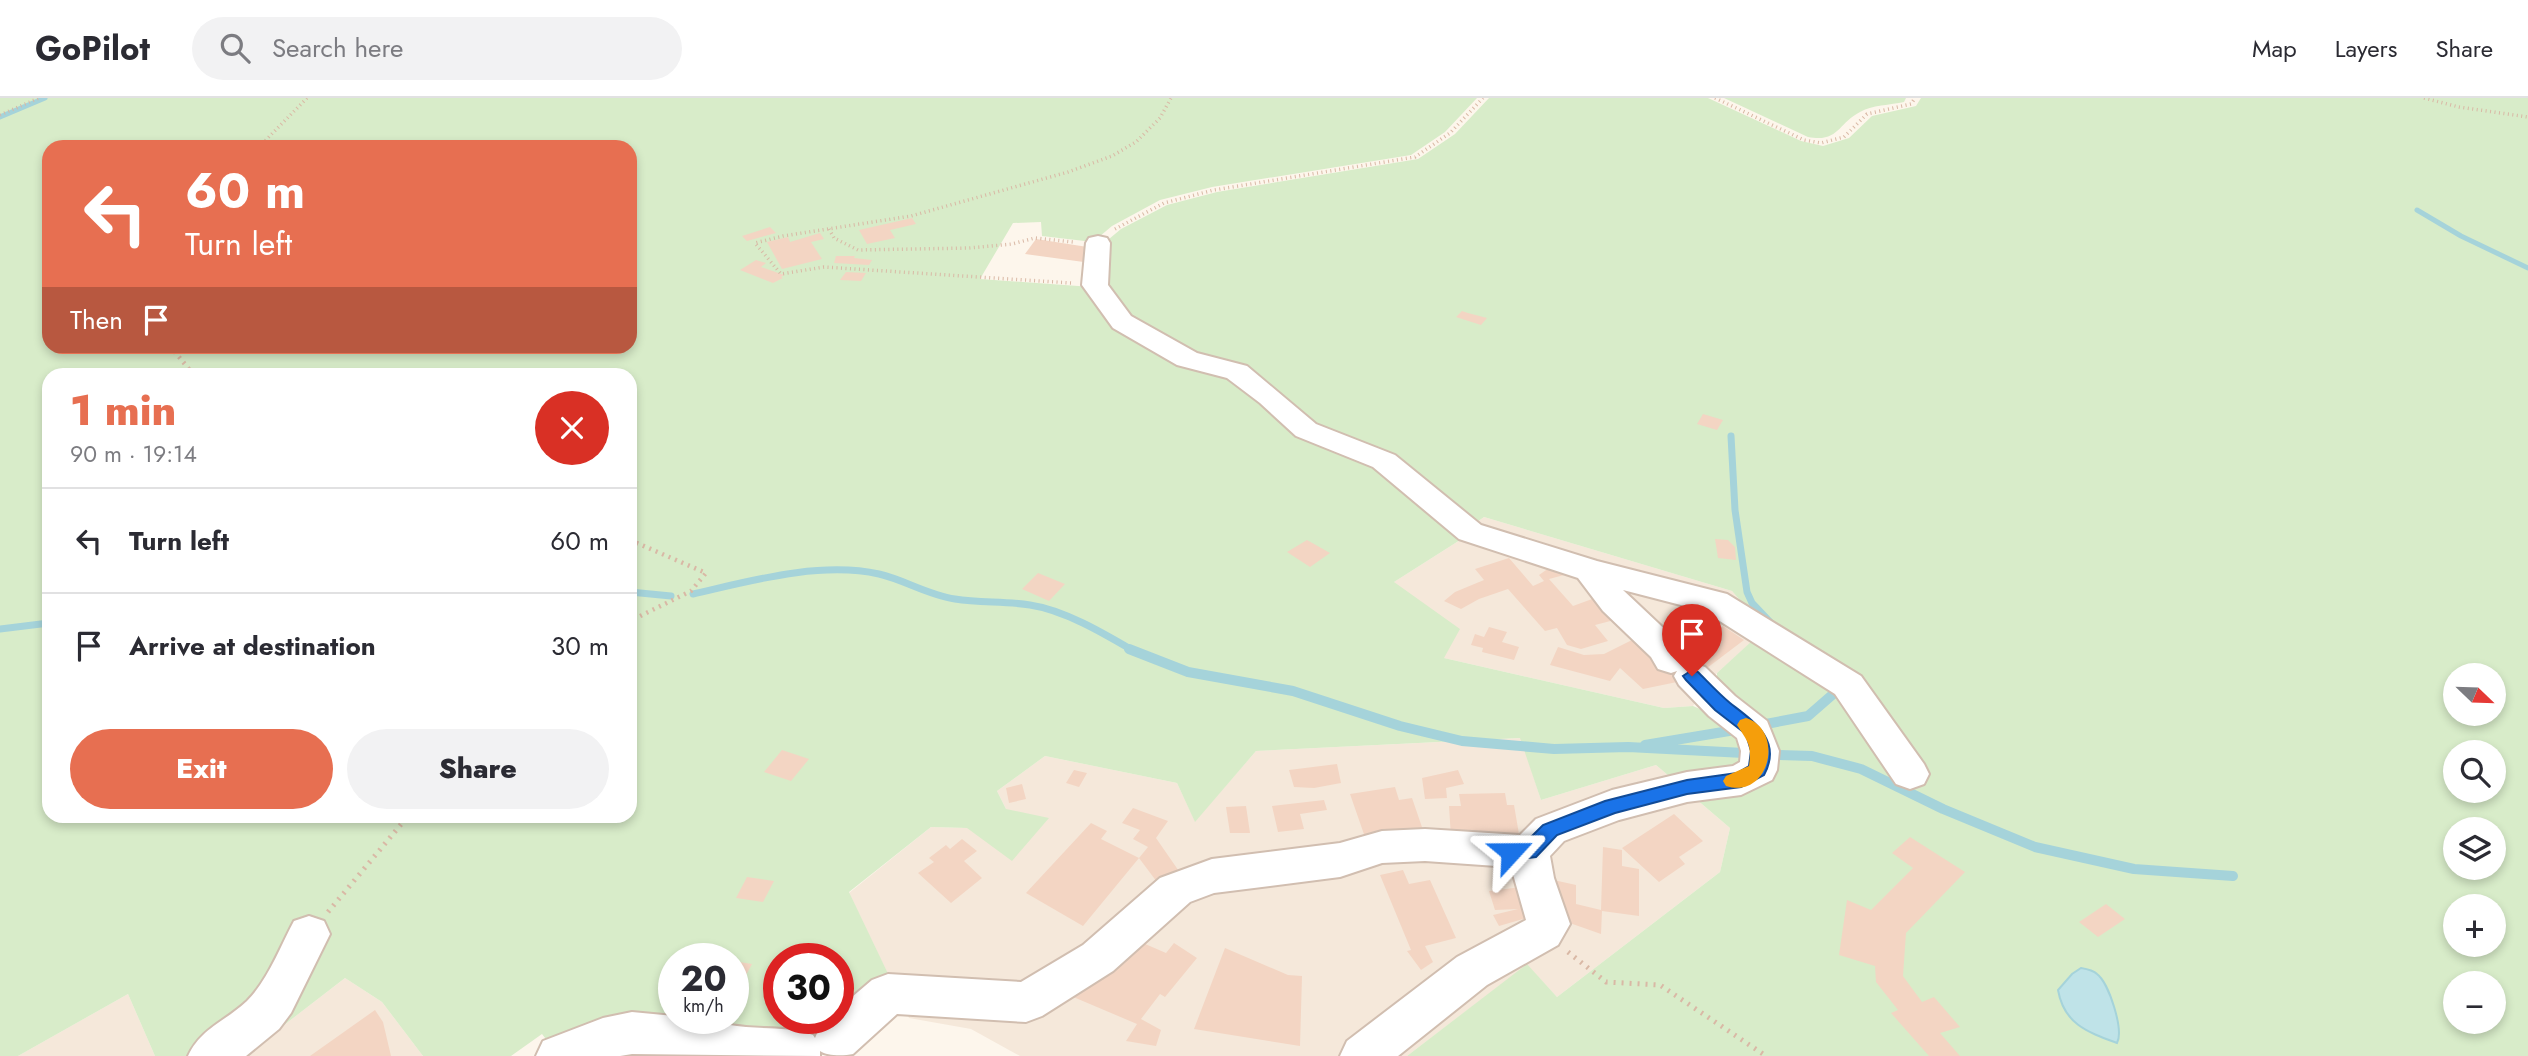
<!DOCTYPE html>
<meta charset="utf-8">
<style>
body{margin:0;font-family:Jost,sans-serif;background:#f2f2f3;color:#2b2b33;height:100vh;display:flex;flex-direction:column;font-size:26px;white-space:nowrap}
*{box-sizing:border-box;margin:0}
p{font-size:23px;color:#7c7c81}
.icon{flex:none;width:38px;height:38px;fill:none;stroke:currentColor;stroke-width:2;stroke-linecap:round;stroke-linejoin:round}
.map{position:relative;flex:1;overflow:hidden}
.details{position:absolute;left:42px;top:270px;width:595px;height:455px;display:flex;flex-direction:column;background:#fff;border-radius:21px;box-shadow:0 4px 10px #0003}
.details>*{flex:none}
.top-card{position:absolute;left:42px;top:42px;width:595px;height:214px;border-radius:21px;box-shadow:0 4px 10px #0003;background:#e76f51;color:#fff;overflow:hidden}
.needle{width:46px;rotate:113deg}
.buttons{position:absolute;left:2443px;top:565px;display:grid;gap:14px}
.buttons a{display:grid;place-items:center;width:63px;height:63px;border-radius:50%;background:#fff;box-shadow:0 4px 10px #0003;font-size:35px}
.speed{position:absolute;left:658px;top:845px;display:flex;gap:14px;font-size:35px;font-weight:700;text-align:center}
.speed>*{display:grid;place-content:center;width:91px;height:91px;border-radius:50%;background:#fff;box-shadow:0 4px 10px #0003;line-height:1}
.speed small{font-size:18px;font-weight:400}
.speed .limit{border:10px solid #d22;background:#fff;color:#111}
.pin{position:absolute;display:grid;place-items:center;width:60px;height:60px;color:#fff;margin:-72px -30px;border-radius:50% 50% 50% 0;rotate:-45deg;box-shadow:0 0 7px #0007}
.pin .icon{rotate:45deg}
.me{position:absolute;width:77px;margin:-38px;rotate:66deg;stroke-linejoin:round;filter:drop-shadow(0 0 5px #0008)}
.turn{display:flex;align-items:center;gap:24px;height:147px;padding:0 28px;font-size:32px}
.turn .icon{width:91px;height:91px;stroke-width:2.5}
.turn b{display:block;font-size:49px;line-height:60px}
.then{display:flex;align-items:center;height:66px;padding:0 28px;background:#0003;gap:14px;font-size:26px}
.round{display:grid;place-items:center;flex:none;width:74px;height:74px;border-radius:37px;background:#f2f2f3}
.overview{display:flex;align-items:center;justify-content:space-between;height:119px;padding:0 28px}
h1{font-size:42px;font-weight:800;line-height:52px;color:#e76f51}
.button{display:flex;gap:14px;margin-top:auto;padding:14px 28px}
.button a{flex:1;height:80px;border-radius:42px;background:#e76f51;color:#fff;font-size:28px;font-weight:800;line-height:80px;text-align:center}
.button a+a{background:#f2f2f3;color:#2b2b33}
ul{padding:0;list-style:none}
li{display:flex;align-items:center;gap:21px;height:105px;padding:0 28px;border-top:2px solid #e1e1e2}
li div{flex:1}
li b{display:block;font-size:26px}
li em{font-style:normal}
header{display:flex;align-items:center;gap:42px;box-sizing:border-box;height:98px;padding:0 35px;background:#fff;border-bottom:2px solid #e1e1e2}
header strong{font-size:33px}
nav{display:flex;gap:38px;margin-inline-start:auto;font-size:24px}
.search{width:490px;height:63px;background:#f2f2f3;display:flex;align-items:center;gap:18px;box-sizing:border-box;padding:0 24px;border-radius:38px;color:#7c7c81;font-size:26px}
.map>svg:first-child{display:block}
.residential{fill:#f5e8da}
.green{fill:#d8ecc9;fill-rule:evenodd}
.water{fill:#bfe3e8;stroke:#a5d3da;stroke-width:2}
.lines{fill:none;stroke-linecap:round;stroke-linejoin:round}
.stream-far2{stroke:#a5d3da;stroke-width:5}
.stream-far1{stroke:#a5d3da;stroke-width:7}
.stream{stroke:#a5d3da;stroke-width:10}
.building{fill:#f3d5c3}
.minor-casing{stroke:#d1beb0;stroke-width:4}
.path-far2{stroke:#d9b8a5;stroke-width:3.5;stroke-dasharray:1 3.5;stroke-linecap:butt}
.path-far1{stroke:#d9b8a5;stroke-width:4.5;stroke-dasharray:2 5;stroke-linecap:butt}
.path{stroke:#d9b8a5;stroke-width:5;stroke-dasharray:2 6;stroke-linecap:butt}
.minor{fill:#fff;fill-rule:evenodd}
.route{fill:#1a73e8;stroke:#114b97;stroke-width:2}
.slow{fill:#f59e0b}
</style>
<header>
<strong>GoPilot</strong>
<div class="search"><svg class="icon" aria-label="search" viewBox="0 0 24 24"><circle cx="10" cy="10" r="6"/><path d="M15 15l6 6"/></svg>Search here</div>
<nav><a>Map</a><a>Layers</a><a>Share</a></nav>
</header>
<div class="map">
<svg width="2528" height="958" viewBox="0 0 2528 958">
<rect width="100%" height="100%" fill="#fdf6ec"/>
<path class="residential" d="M 1484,419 L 1732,493 L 1766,531 L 1717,575 L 1693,608 L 1664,610 L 1444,560 L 1394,484 L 1468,437 L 1470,429 Z
M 1521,640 L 1541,702 L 1656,667 L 1730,730 L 1720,774 L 1557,899 L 1527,867 L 1407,958 L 1020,958 L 971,931 L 909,920 L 849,795 L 931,729 L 967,730 L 1006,711 L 997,693 L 1045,658 L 1177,685 L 1195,723 L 1256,653 Z
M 345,880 L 382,904 L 423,958 L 244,958 Z
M 128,896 L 155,958 L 18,958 Z"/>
<path class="green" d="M 0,0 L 1477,0 L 1445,34 L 1411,57 L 1212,89 L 1160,102 L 1112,128 L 1093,144 L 1042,138 L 1041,124 L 1013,125 L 980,181 L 1092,189 L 1118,226 L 1233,277 L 1380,365 L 1468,437 L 1394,484 L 1460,531 L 1444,560 L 1664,610 L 1693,608 L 1730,624 L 1739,634 L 1748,665 L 1676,684 L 1656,667 L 1541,702 L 1520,640 L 1256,653 L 1195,724 L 1177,685 L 1045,658 L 997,693 L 1006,711 L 1049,720 L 1012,763 L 967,730 L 931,729 L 849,794 L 893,886 L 830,932 L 801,938 L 555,953 L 542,936 L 511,958 L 423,958 L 382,904 L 345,880 L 244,958 L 268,900 L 199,958 L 155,958 L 128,896 L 18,958 L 0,958 ZM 49,49 L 630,49 L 630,248 L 49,248 ZM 49,276 L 630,276 L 630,718 L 49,718 ZM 674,861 L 733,861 L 733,920 L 674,920 ZM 779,861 L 838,861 L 838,920 L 779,920 Z
M 1489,0 L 1708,0 L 1801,43 L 1823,48 L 1849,40 L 1872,18 L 1916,8 L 1921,0 L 2528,0 L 2528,958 L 1407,958 L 1527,866 L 1557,899 L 1720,774 L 1730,730 L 1689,695 L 1733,692 L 1774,680 L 1775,651 L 1717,595 L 1717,575 L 1765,531 L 1732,493 L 1484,419 L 1470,429 L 1310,330 L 1281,304 L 1127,223 L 1106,194 L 1103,146 L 1121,131 L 1167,107 L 1217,94 L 1418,61 L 1455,36 ZM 2455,578 L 2494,578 L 2494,616 L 2455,616 ZM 2455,654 L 2494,654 L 2494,693 L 2455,693 ZM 2455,732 L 2494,732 L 2494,770 L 2455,770 ZM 2455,808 L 2494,808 L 2494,847 L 2455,847 ZM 2455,886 L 2494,886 L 2494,924 L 2455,924 Z
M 1724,0 L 1906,0 L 1904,4 C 1891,7 1871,7 1860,14 C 1838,25 1839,45 1808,39 Z"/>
<path class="water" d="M 2081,870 C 2087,871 2093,872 2097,876 C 2109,885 2124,932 2117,945 C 2087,934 2064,926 2058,892 L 2072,876 Z"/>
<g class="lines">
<path class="stream-far2" d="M 0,19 L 45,0
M 2417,112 L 2461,138 L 2528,170"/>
<path class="stream-far1" d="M 1731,338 L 1735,412 L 1747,494 L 1752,505 L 1771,525
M 630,494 L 671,498
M 693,496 C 750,483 820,463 879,476 C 905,482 928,497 955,501 C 980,505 1005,503 1030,507 C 1064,512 1103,535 1132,552
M 0,531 L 49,525"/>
<path class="stream" d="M 1129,551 L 1188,574 L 1293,593 L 1400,628 L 1462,643 L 1554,651 L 1628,649 L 1744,655
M 1766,626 L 1808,618 L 1839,591
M 1645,647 L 1735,632
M 1779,657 L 1812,658 L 1861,671 L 1943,711 L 2035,749 L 2134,771 L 2233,778"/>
</g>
<path class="building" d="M 912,120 L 916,126 L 890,132 L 895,140 L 867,146 L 859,132 Z
M 770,129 L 776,135 L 747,143 L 742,138 Z
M 820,135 L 824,141 L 811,144 L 822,161 L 782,171 L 767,144 L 788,139 L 790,144 Z
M 1036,141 L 1094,150 L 1091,165 L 1025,156 Z
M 836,158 L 855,158 L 854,160 L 872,162 L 869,167 L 834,165 Z
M 756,162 L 766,165 L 761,169 L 784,177 L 781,179 L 783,180 L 773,185 L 740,172 Z
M 846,174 L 866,175 L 861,183 L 840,182 Z
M 1462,213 L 1468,215 L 1487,220 L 1481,227 L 1456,219 Z
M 1703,316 L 1723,322 L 1717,332 L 1697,326 Z
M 1715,441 L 1728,442 L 1735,449 L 1736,462 L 1718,460 Z
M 1307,442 L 1330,455 L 1310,469 L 1287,454 Z
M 1509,460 L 1533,488 L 1544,483 L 1539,477 L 1549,470 L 1563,474 L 1564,477 L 1549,481 L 1573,508 L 1603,497 L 1622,520 L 1595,527 L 1608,543 L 1581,551 L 1567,547 L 1557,530 L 1545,533 L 1508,491 L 1479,501 L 1461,511 L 1444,503 L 1455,494 L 1484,482 L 1475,471 Z
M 1038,475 L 1065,486 L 1049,503 L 1022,491 Z
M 1678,515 L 1692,521 L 1699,516 L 1715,524 L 1699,535 L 1683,526 L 1674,531 L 1665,525 Z
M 1723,528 L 1744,542 L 1707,570 L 1704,567 L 1694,577 L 1677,584 L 1643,591 L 1620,570 L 1610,583 L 1550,567 L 1558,549 L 1584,557 L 1604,556 L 1638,539 L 1666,550 L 1691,538 L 1694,541 L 1689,544 L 1706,552 L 1716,544 L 1709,539 Z
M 1489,529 L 1507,534 L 1502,544 L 1519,549 L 1514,562 L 1482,554 L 1483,550 L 1471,547 L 1475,536 L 1484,539 Z
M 782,652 L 809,661 L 791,683 L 764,674 Z
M 1337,666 L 1341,685 L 1314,690 L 1294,689 L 1289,672 Z
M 1074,672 L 1087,675 L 1079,689 L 1066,685 Z
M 1458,672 L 1464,686 L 1446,690 L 1447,700 L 1425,701 L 1422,680 Z
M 1022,686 L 1026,701 L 1009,705 L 1006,690 Z
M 1395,689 L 1399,702 L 1412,700 L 1424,735 L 1366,742 L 1350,696 Z
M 1505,695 L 1507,707 L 1514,707 L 1520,742 L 1451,739 L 1449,708 L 1461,708 L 1459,696 Z
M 1324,702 L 1327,712 L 1300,716 L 1304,731 L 1278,734 L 1272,708 Z
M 1246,708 L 1250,735 L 1230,735 L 1226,709 Z
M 1133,710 L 1168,723 L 1156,740 L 1183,779 L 1163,792 L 1139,760 L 1148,749 L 1133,741 L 1140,732 L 1122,725 Z
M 1674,716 L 1703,743 L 1679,759 L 1685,766 L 1659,784 L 1622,750 Z
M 1091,725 L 1107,733 L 1101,741 L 1139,760 L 1083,828 L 1026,795 Z
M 1910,739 L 1965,774 L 1906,835 L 1903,878 L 1922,904 L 1934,899 L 1960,929 L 1940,935 L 1960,958 L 1929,958 L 1891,915 L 1898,912 L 1876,884 L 1875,868 L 1839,857 L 1847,802 L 1871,812 L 1913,770 L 1892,755 Z
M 962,741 L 977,753 L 964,763 L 982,780 L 951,805 L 918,775 L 934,764 L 929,760 L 946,747 L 950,751 Z
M 1603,749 L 1622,752 L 1622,768 L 1639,771 L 1639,818 L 1602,813 L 1601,836 L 1564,823 L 1549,781 L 1576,787 L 1576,806 L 1601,812 Z
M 1403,772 L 1409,786 L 1430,782 L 1456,840 L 1425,848 L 1433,864 L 1421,872 L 1407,853 L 1411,852 L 1380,777 Z
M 747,779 L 774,783 L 763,804 L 736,800 Z
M 1530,788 L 1526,827 L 1523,821 L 1499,828 L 1493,817 L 1518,811 L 1495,812 L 1489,793 Z
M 2106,806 L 2125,821 L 2098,839 L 2079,824 Z
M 1129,839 L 1166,855 L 1174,845 L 1197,860 L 1165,899 L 1160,896 L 1141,921 L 1161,932 L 1156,948 L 1126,943 L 1137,926 L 1071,898 Z
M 1225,850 L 1288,877 L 1302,878 L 1300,948 L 1194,931 Z
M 733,863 L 752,866 L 745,879 L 733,878 Z
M 375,912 L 383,924 L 391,958 L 310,958 Z"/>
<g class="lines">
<g class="minor-casing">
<path id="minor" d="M 1098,138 L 1107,140 L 1110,145 L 1108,187 L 1131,218 L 1197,255 L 1247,268 L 1316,326 L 1395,357 L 1481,427 L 1597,463 L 1727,496 L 1861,578 L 1924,666 L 1929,676 L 1924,686 L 1910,691 L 1896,686 L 1835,596 L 1704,513 L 1623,492 L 1675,541 L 1689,562 L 1686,567 L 1692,565 L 1705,569 L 1735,598 L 1767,623 L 1779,653 L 1777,672 L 1772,682 L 1741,697 L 1687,704 L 1619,722 L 1564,743 L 1550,758 L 1554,780 L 1570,826 L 1558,847 L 1487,887 L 1398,958 L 1340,958 L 1347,943 L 1457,859 L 1526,822 L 1511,769 L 1425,763 L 1382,765 L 1340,779 L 1214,795 L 1190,804 L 1113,873 L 1042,918 L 1026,924 L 897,916 L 853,956 C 843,958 827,958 820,953 L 820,958 L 632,956 L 620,958 L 536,958 L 543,943 L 603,920 L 632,914 L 674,918 L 674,920 C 699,920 722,927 746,929 C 770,931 791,929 813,937 L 815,940 L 821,926 L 828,920 L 838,920 L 838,911 L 872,882 L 888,876 L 1021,884 L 1083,847 L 1160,780 L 1212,761 L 1340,745 L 1382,733 L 1425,731 L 1520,737 L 1536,721 L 1612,692 L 1687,674 L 1733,668 L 1740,664 L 1741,653 L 1737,640 L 1709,618 L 1679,587 L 1674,578 L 1677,573 L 1671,575 L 1658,571 L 1651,559 L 1603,513 L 1578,480 L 1459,441 L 1373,369 L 1296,338 L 1260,305 L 1227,280 L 1177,267 L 1113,230 L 1082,187 L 1086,145 L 1089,140 Z
M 309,818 L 324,823 L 330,836 L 291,915 L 279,931 L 246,958 L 188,958 C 201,930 226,923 247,903 C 268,882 280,849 294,823 Z"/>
</g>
<path class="path-far2" d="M 1715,0 L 1804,42 L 1821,45 L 1844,39 L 1867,16 L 1911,6 L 1915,0
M 2424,0 L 2459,9 L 2528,19
M 0,17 L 39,0
M 259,49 L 307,0
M 829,131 L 834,140 L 858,152 L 969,150 L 1012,146 L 1035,140 L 1073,144
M 1115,131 L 1164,105 L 1214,92 L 1415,59 L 1450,35 L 1483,0
M 1071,185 L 824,169 L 781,176 L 755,145 L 783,138 L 911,118 L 1068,74 L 1112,58 L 1136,44 L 1160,20 L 1171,0"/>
<path class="path-far1" d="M 170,248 L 193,276
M 630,442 L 706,475 L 691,493 L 630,523"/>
<path class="path" d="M 328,814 L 408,718
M 1568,854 L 1606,884 L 1660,887 L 1766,958"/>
<use href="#minor" class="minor"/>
</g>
<path class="route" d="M 1692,572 L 1698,574 C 1708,584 1719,596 1730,605 C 1753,623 1783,642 1764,677 L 1741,689 L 1687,696 L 1615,715 L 1557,737 L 1536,759 L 1511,762 L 1504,760 L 1501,754 L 1504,749 L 1524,746 L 1543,727 L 1605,703 L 1687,682 L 1737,675 L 1749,668 L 1751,653 L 1746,636 L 1715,612 L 1686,582 L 1683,578 Z"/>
<path class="slow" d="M 1746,620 C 1785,632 1770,702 1726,688 L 1723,683 L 1726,678 L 1749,668 C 1752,647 1748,644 1737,627 L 1740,622 Z"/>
</svg>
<div class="buttons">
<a><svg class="needle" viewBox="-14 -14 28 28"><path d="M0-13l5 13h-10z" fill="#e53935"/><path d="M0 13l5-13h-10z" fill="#7c7c81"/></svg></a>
<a><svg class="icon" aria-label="search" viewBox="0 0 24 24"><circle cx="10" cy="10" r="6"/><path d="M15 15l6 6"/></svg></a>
<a><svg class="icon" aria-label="layers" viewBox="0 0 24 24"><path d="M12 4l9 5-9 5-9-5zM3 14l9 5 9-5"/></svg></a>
<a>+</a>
<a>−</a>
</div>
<div class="speed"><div>20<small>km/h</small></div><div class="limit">30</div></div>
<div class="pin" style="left:1692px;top:578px;background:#d93025"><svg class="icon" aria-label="arrive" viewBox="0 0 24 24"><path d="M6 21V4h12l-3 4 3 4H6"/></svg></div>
<svg class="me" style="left:1511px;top:754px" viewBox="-20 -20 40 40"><path d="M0-17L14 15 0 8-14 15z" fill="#1a73e8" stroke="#fff" stroke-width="4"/></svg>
<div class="top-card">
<div class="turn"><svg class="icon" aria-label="left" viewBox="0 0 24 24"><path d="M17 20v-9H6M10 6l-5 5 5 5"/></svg><div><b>60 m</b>Turn left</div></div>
<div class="then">Then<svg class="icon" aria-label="arrive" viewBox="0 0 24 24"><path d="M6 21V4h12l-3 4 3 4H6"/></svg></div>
</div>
<section class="details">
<div class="overview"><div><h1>1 min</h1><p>90 m · 19:14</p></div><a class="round" style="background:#d93025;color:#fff"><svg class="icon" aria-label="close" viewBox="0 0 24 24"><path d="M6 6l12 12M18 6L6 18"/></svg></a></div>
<ul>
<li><svg class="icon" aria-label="left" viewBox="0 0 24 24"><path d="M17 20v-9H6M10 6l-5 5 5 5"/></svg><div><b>Turn left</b></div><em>60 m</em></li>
<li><svg class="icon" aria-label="arrive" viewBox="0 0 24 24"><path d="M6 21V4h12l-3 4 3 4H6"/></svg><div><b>Arrive at destination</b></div><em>30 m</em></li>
</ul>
<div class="button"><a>Exit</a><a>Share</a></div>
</section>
</div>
